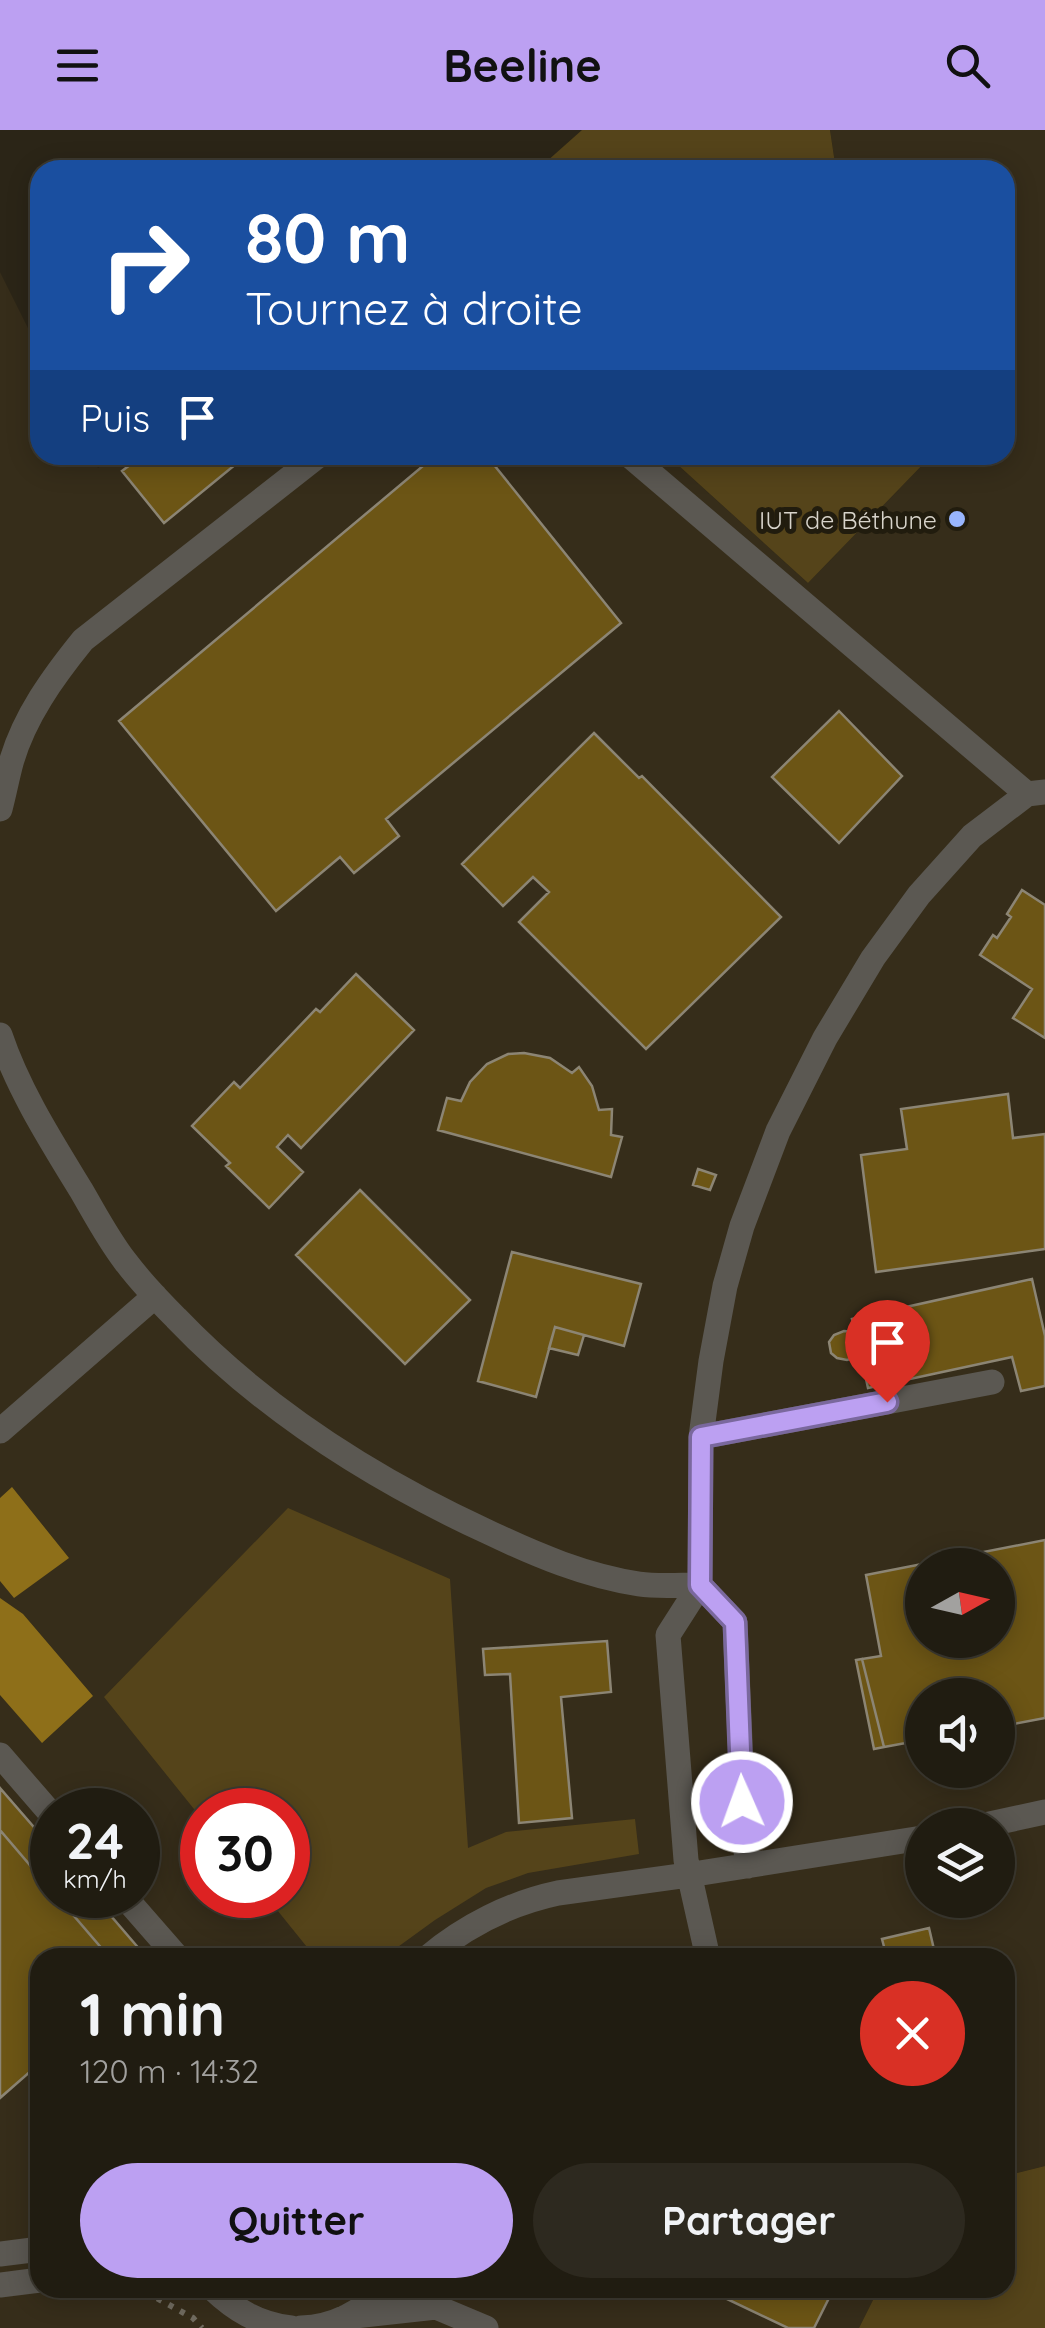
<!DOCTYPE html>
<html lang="fr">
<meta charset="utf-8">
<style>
body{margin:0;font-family:Quicksand,sans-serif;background:#2d291f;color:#f1f3f6;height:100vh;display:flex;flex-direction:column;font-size:38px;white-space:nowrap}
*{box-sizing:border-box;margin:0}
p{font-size:32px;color:#a2a19f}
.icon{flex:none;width:55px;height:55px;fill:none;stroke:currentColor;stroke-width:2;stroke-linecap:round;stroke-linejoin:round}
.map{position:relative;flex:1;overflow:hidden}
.details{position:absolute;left:30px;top:1818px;width:985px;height:350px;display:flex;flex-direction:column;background:#201c11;border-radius:30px;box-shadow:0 5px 25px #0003,0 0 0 2px #3d3a31}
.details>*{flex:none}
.guide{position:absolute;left:30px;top:30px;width:985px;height:305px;border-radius:30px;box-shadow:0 5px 25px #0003,0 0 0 2px #3d3a31;background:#1a4fa0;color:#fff;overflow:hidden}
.needle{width:65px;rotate:82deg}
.tools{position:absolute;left:905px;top:1418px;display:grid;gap:20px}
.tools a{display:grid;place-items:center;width:110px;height:110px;border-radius:50%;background:#201c11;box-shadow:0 5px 25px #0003,0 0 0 2px #3d3a31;font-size:50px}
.speed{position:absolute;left:30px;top:1658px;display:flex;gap:20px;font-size:50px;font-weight:700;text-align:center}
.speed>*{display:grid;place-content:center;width:130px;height:130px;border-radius:50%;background:#201c11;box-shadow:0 5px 25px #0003,0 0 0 2px #3d3a31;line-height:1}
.speed small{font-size:25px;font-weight:400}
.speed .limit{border:15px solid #d22;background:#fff;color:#111}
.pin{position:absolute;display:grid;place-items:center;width:85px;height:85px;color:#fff;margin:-102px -42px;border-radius:50% 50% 50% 0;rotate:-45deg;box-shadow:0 0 10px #0007}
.pin .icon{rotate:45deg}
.me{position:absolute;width:110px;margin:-55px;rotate:358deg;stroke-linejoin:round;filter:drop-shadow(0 0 8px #0008)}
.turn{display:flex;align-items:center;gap:35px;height:210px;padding:0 50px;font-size:45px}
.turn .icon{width:130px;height:130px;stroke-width:2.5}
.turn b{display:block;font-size:70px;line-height:85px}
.then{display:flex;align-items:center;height:95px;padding:0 50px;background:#0003;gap:20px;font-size:38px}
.round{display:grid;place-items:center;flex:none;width:105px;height:105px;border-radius:52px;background:#2d291f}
.headline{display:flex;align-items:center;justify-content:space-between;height:170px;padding:0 50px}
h1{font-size:60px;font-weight:700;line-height:75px}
.cta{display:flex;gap:20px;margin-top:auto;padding:20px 50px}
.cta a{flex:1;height:115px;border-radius:60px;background:#bca0f2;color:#111;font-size:40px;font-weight:700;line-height:115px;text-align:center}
.cta a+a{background:#2d291f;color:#f1f3f6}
header{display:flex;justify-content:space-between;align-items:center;height:130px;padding:0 50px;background:#bca0f2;color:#111;font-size:45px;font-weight:700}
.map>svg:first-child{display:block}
.built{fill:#362d1a;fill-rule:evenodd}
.green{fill:#55441a}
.water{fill:#8e6f19}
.building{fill:#6c5515;stroke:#8c8574;stroke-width:2.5;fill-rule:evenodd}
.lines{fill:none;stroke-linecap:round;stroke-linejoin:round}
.path{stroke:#716c60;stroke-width:6;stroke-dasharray:5 8;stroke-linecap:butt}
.minor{stroke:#5b5852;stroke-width:25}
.route-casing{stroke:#7a689d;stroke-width:25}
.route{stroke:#bca0f2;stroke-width:18}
.poi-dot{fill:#98b5fd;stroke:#211c0e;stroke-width:4}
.labels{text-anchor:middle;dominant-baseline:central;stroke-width:10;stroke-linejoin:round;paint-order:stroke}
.poi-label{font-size:25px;fill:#d8d4cb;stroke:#211c0e;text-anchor:end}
</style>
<header><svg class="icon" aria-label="menu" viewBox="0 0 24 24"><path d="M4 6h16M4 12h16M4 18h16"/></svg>Beeline<svg class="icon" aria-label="search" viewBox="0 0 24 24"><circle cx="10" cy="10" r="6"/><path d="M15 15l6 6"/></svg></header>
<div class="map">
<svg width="1045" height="2198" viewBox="0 0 1045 2198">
<rect width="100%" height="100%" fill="#2b2517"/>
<path class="built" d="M 830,0 L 1045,0 L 1045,2036 L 1005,2046 L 1005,1828 L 40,1828 L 40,2158 L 879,2158 L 859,2198 L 0,2198 L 0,142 L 40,222 L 40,325 L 91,325 L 98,338 L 113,325 L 667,325 L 808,453 L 932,325 L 1005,325 L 1005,40 L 836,40 ZM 922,1435 L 998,1435 L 998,1510 L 922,1510 ZM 922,1565 L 998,1565 L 998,1640 L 922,1640 ZM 52,1680 L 138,1680 L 138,1765 L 52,1765 ZM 202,1680 L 288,1680 L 288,1765 L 202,1765 ZM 922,1695 L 998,1695 L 998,1770 L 922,1770 Z"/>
<path class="green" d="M 582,0 L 830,0 L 836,40 L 537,40 Z
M 667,325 L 932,325 L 808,453 Z
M 288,1378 L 450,1449 L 468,1718 L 506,1702 L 635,1689 L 639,1724 L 528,1743 L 486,1758 L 435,1790 L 384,1827 L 315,1827 L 265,1765 L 288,1765 L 288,1680 L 202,1680 L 202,1689 L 104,1567 Z
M 1045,2036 L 1045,2198 L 859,2198 L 879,2158 L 1005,2158 L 1005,2046 Z"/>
<path class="water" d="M 12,1357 L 69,1428 L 14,1468 L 0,1451 L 0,1368 Z
M 0,1468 L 23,1484 L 93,1566 L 42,1613 L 0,1565 Z"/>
<path class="building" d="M 143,325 L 247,325 L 164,393 L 122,341 Z
M 436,325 L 486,325 L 621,493 L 386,689 L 399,706 L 354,743 L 340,727 L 276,781 L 119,591 Z
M 839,581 L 902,646 L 839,713 L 772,647 Z
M 594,603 L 639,648 L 642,646 L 781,787 L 646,919 L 519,792 L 549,762 L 533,747 L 503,776 L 462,734 Z
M 1022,760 L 1045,775 L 1045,908 L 1013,888 L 1032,859 L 980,825 L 993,805 L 997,808 L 1011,787 L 1007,784 Z
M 356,844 L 414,900 L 301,1018 L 288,1005 L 277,1017 L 303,1042 L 269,1078 L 226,1036 L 230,1033 L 192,996 L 234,952 L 240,958 L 316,879 L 320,882 Z
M 524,923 L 550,928 L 572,943 L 579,937 L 592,956 L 599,980 L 612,979 L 611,1005 L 622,1007 L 611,1047 L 438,1000 L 447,968 L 461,971 L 470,952 L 487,934 L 508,924 Z
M 1008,964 L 1013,1008 L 1045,1004 L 1045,1119 L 876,1142 L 861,1025 L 907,1019 L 901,979 Z
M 698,1039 L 716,1045 L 710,1060 L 693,1055 Z
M 360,1060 L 470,1170 L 405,1234 L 296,1125 Z
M 512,1122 L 641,1154 L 624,1216 L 555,1197 L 536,1267 L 478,1251 Z
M 1032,1149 L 1045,1206 L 1045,1256 L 1021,1261 L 1012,1227 L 868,1258 L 861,1226 L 847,1230 L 837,1228 L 831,1223 L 829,1212 L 834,1205 L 844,1201 L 855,1202 L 852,1189 Z
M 555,1197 L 584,1205 L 578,1225 L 549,1218 Z
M 1045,1410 L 1045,1588 L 998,1597 L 998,1565 L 922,1565 L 922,1610 L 884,1617 L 862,1529 L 881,1526 L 866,1445 ZM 922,1435 L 998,1435 L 998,1510 L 922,1510 Z
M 607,1511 L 611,1562 L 561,1567 L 572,1688 L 519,1693 L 510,1544 L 485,1545 L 483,1519 Z
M 862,1529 L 884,1617 L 874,1619 L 856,1530 Z
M 0,1658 L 52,1718 L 52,1761 L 0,1700 Z
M 0,1700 L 52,1761 L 52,1765 L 56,1765 L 110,1828 L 40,1828 L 40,1933 L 0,1968 Z
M 56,1765 L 93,1765 L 147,1828 L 110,1828 Z
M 929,1798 L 936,1828 L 887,1828 L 882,1809 Z
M 704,2158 L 834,2158 L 814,2198 L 788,2198 Z"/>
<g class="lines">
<path class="path" d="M 152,2158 L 153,2166 L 193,2188 L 202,2198"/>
<path class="minor" d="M 629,325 L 1027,664
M 0,679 C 4,664 7,648 11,633 C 24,587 53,547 83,510 L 319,325
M 0,905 C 18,959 51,1011 81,1060 C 95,1084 108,1109 125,1131 C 140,1151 158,1170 176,1188 C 263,1279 373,1349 488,1402 C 536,1425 586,1446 639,1454 C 658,1457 680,1455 700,1455
M 0,1301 L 155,1166
M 701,1307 L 992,1252
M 700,1455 L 735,1492 L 744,1707 L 748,1736
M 0,1625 L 52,1685
M 985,1695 L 1045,1682
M 123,1765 L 178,1828
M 427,1828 C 465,1796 511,1773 558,1763 L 688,1745 L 922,1708
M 708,1828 L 686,1730 L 668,1505 L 700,1455 L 701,1307 L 711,1231 L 725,1156 L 742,1096 L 778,1001 L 825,908 L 873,828 L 919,765 L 972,706 L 1027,664 L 1045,662
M 0,2124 L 40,2119
M 0,2155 L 40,2150
M 212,2158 C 235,2180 258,2194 291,2198
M 346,2187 L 436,2177 L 486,2198
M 301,2198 C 333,2197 363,2182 384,2158"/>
</g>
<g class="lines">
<g class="route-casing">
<path id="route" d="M 742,1672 L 735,1492 L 700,1455 L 701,1307 L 887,1272"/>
</g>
<use href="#route" class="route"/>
</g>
<circle class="poi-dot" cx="957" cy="389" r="10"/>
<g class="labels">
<g class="poi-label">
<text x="937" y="389">IUT de Béthune</text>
</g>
</g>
</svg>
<div class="tools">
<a><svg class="needle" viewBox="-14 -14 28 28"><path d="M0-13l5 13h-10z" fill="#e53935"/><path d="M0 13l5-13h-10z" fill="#a2a19f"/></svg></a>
<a><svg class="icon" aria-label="sound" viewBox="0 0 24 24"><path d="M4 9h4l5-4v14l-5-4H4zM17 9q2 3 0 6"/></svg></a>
<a><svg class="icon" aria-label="layers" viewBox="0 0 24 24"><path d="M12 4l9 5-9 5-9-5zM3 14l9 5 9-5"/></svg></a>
</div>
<div class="speed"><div>24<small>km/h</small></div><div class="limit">30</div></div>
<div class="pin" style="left:887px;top:1272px;background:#d93025"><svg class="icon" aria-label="arrive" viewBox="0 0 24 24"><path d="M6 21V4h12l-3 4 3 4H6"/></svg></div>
<svg class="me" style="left:742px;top:1672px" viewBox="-20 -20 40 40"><circle r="17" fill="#bca0f2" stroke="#fff" stroke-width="3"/><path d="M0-11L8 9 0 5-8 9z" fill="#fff"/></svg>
<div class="guide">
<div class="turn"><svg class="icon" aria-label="right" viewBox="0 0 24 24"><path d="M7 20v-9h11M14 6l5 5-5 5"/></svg><div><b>80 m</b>Tournez à droite</div></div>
<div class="then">Puis<svg class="icon" aria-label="arrive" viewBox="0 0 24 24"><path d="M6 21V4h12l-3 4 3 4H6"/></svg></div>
</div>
<section class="details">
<div class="headline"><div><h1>1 min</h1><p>120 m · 14:32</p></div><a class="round" style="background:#d93025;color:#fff"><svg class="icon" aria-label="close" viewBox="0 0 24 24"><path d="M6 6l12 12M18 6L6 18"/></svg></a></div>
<div class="cta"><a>Quitter</a><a>Partager</a></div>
</section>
</div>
